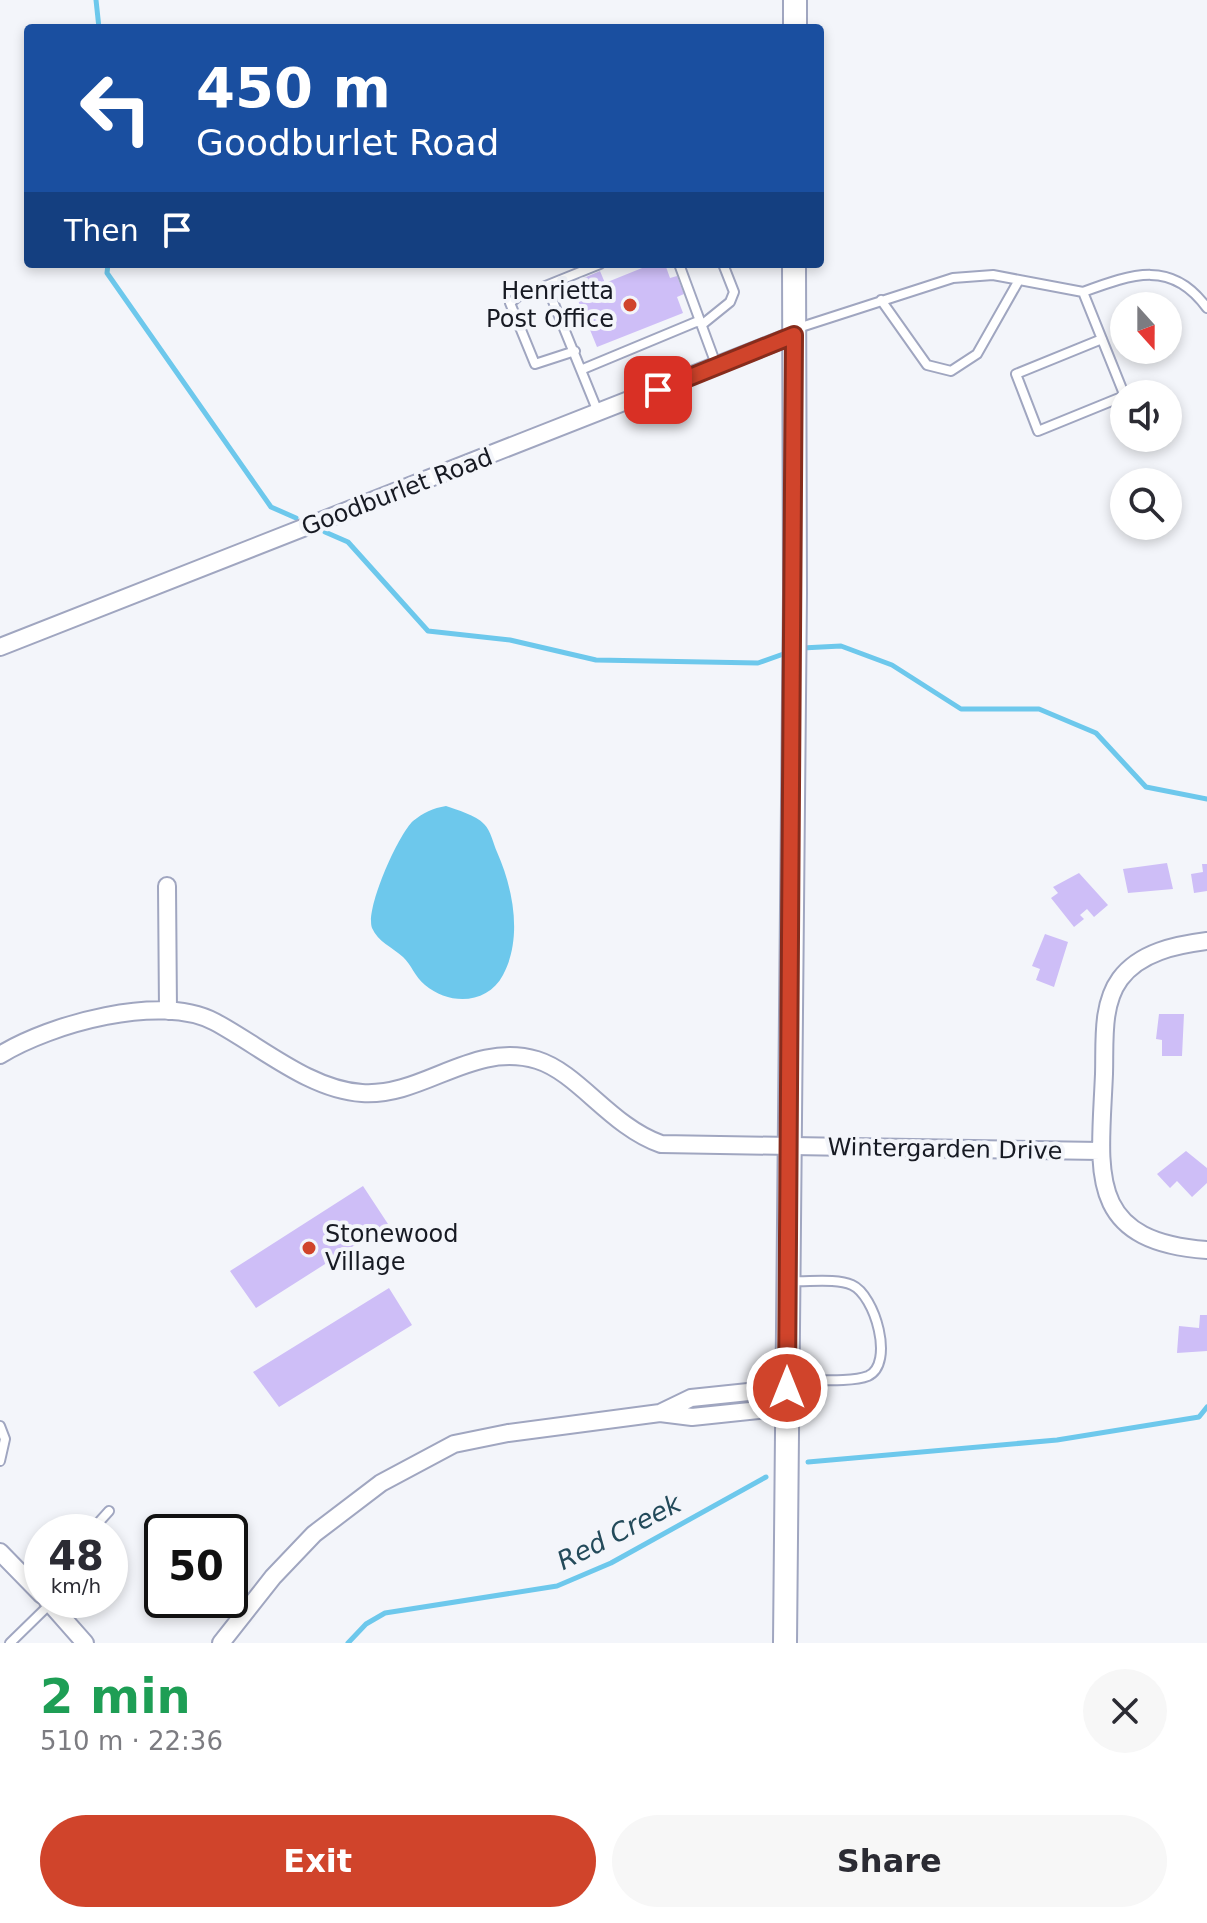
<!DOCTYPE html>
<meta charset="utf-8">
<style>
body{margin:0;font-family:"DejaVu Sans",sans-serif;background:#f7f7f7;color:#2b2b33;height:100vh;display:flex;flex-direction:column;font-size:30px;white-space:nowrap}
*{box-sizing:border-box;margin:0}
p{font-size:26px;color:#7c7c81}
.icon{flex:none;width:44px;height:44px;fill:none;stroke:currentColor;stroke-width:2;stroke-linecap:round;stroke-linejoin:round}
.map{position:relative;height:1643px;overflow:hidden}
.drawer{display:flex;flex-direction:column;background:#fff;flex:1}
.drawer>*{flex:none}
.banner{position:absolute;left:24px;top:24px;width:800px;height:244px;border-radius:8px;box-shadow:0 4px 12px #0003;background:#1a4fa0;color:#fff;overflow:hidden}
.needle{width:52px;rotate:159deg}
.buttons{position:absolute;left:1110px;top:292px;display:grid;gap:16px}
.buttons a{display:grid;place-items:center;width:72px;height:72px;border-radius:50%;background:#fff;box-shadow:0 4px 12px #0003;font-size:40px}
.speed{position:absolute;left:24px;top:1514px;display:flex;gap:16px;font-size:40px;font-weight:700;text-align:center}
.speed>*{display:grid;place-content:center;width:104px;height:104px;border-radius:50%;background:#fff;box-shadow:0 4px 12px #0003;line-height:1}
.speed small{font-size:20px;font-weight:400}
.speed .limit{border:4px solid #111;border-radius:12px;background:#fff;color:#111}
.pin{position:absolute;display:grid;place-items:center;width:68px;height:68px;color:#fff;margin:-34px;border-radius:16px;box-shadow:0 4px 12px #0006}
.me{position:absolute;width:88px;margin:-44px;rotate:0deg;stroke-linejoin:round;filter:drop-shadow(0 0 6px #0008)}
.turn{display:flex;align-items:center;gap:28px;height:168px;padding:0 40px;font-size:36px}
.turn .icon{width:104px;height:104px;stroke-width:2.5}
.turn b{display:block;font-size:56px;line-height:68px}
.then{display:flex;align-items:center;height:76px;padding:0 40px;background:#0003;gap:16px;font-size:30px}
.round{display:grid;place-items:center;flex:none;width:84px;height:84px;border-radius:42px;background:#f7f7f7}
.head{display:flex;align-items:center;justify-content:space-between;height:136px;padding:0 40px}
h1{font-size:48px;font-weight:600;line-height:60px;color:#1e9e55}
.button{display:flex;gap:16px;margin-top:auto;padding:16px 40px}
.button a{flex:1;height:92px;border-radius:48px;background:#d0442b;color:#fff;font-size:32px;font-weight:600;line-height:92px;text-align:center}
.button a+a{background:#f7f7f7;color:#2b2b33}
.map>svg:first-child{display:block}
.water{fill:#6dc8ec}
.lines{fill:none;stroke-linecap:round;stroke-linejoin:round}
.stream{stroke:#6dc8ec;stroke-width:5}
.building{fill:#cebef7}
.lane-casing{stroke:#a0a6c0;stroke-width:12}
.street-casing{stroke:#a0a6c0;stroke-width:20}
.secondary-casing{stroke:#a0a6c0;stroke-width:26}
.lane{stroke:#fff;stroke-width:8}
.street{stroke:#fff;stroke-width:16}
.secondary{stroke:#fff;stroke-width:22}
.route-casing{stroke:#872c1c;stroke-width:20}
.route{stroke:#d0442b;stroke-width:14}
.poi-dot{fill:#d0442b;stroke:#f3f5fa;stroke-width:3}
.labels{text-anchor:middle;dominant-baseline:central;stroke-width:8;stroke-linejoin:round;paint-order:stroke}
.poi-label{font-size:24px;fill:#171a23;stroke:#f3f5fa;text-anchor:end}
.street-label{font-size:24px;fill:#171a23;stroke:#f3f5fa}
.water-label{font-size:26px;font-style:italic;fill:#234a5a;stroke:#f3f5fa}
</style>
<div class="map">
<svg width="1207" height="1643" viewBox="0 0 1207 1643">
<rect width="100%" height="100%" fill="#f3f5fa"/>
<path class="water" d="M 446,806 C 457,810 476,815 484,824 C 491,831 493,843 497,852 C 513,888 523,938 503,975 C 488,1004 450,1006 425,985 C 415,977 411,964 403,957 C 392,947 378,942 372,928 C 365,909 398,835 413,821 C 423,813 433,808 446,806 Z"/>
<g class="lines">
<path class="stream" d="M 96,0 L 99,28
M 108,264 L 107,273 L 271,507 L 296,518
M 325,532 L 348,542 L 428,631 L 510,640 L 596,660 L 758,663 L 789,652
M 802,648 L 841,646 L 892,665 L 961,709 L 1039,709 L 1096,733 L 1146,787 L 1207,799
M 808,1462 L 1057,1440 L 1199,1417 L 1207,1407
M 348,1643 L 366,1624 L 385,1613 L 557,1586 L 611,1563 L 766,1477"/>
</g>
<path class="building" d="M 652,264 L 665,264 L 670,278 L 677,276 L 684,294 L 677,297 L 683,313 L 597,347 L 577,298 L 585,295 L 579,280 L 600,271 L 605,283 Z
M 1167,863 L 1173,889 L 1128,893 L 1123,869 Z
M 1202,864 L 1207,864 L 1207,891 L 1194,893 L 1191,874 L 1203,872 Z
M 1079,873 L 1108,905 L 1094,917 L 1087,909 L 1080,915 L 1084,919 L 1074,927 L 1051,898 L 1058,893 L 1053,887 Z
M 1045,934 L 1068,942 L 1054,987 L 1036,980 L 1040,969 L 1032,966 Z
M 1159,1014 L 1184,1014 L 1182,1056 L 1162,1056 L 1162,1040 L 1156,1039 Z
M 1186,1151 L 1207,1168 L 1207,1183 L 1192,1197 L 1177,1181 L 1170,1188 L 1157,1174 Z
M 363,1186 L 388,1224 L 256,1308 L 230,1271 Z
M 389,1288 L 412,1325 L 279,1407 L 253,1372 Z
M 1200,1315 L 1207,1315 L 1207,1351 L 1177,1353 L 1179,1326 L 1199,1328 Z"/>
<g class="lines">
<g class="lane-casing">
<path id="lane" d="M 679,264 L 717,367
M 543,287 L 600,264
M 1083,292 C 1132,274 1172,259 1207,308
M 881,300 L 927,365 L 951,371 L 977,354 L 1019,280
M 798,328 L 953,278 L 993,275 L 1083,292 L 1124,394
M 1102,339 L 1016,374 L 1038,431 L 1124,396
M 575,351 L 535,364 L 510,303 L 525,291 L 543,287 L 550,294 L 598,412
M 583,369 L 696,322 L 704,323 L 730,302 L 734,292 L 723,264
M 788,1380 C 809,1379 851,1383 868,1376 C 895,1364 875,1295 852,1285 C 836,1278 809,1282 791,1281
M 0,1426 L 5,1439 L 0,1461
M 90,1532 L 109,1511
M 10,1643 L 50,1604"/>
</g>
<g class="street-casing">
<path id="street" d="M 0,647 L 794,335
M 167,886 L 168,1011
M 1207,941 C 1176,945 1140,952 1120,979 C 1101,1005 1105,1043 1104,1074 C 1100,1171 1084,1241 1207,1250
M 0,1055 C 50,1024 161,993 215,1022 C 260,1046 310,1090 362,1093 C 424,1097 472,1041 537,1060 C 579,1073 610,1126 661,1144 L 1101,1151
M 662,1412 L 691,1398 L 787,1388
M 0,1552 L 42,1595
M 47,1600 L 85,1643
M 221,1643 L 273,1577 L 314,1534 L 381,1483 L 454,1444 L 508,1433 L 660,1413 L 692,1417 L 787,1407"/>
</g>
<g class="secondary-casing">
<path id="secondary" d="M 795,28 L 795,0
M 785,1643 L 795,593 L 794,264"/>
</g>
<use href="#lane" class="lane"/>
<use href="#street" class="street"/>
<use href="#secondary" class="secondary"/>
</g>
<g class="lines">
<g class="route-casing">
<path id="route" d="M 658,390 L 794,335 L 787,1388"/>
</g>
<use href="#route" class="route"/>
</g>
<g class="poi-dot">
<circle cx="630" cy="305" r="8"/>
<circle cx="309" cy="1248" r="8"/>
</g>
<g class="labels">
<g class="poi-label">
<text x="614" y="291">Henrietta<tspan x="614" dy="28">Post Office</tspan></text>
<text x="325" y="1234" text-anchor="start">Stonewood<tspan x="325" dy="28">Village</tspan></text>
</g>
<g class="street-label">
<text transform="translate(397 492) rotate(-21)">Goodburlet Road</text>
<text transform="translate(945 1149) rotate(1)">Wintergarden Drive</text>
</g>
<g class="water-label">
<text transform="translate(619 1532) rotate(-27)">Red Creek</text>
</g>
</g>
</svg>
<div class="buttons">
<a><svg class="needle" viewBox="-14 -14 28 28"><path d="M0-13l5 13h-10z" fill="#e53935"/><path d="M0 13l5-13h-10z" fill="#7c7c81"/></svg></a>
<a><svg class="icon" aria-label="sound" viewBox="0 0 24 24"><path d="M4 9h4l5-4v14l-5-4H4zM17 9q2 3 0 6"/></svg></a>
<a><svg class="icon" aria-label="search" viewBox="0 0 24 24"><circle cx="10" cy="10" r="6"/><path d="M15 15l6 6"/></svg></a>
</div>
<div class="speed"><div>48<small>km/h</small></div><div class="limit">50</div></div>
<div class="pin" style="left:658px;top:390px;background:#d93025"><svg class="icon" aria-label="arrive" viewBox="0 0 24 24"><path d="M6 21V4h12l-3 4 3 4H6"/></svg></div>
<svg class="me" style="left:787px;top:1388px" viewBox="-20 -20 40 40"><circle r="17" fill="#d0442b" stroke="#fff" stroke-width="3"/><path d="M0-11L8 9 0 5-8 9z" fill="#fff"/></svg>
<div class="banner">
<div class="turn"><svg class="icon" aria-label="left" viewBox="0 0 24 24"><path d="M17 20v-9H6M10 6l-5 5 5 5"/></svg><div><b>450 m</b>Goodburlet Road</div></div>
<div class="then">Then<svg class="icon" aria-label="arrive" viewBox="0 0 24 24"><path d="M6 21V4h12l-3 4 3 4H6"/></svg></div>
</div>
</div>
<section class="drawer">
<div class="head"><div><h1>2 min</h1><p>510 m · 22:36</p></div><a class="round"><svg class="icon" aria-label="close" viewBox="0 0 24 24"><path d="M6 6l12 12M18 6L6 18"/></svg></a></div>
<div class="button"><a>Exit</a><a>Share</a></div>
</section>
